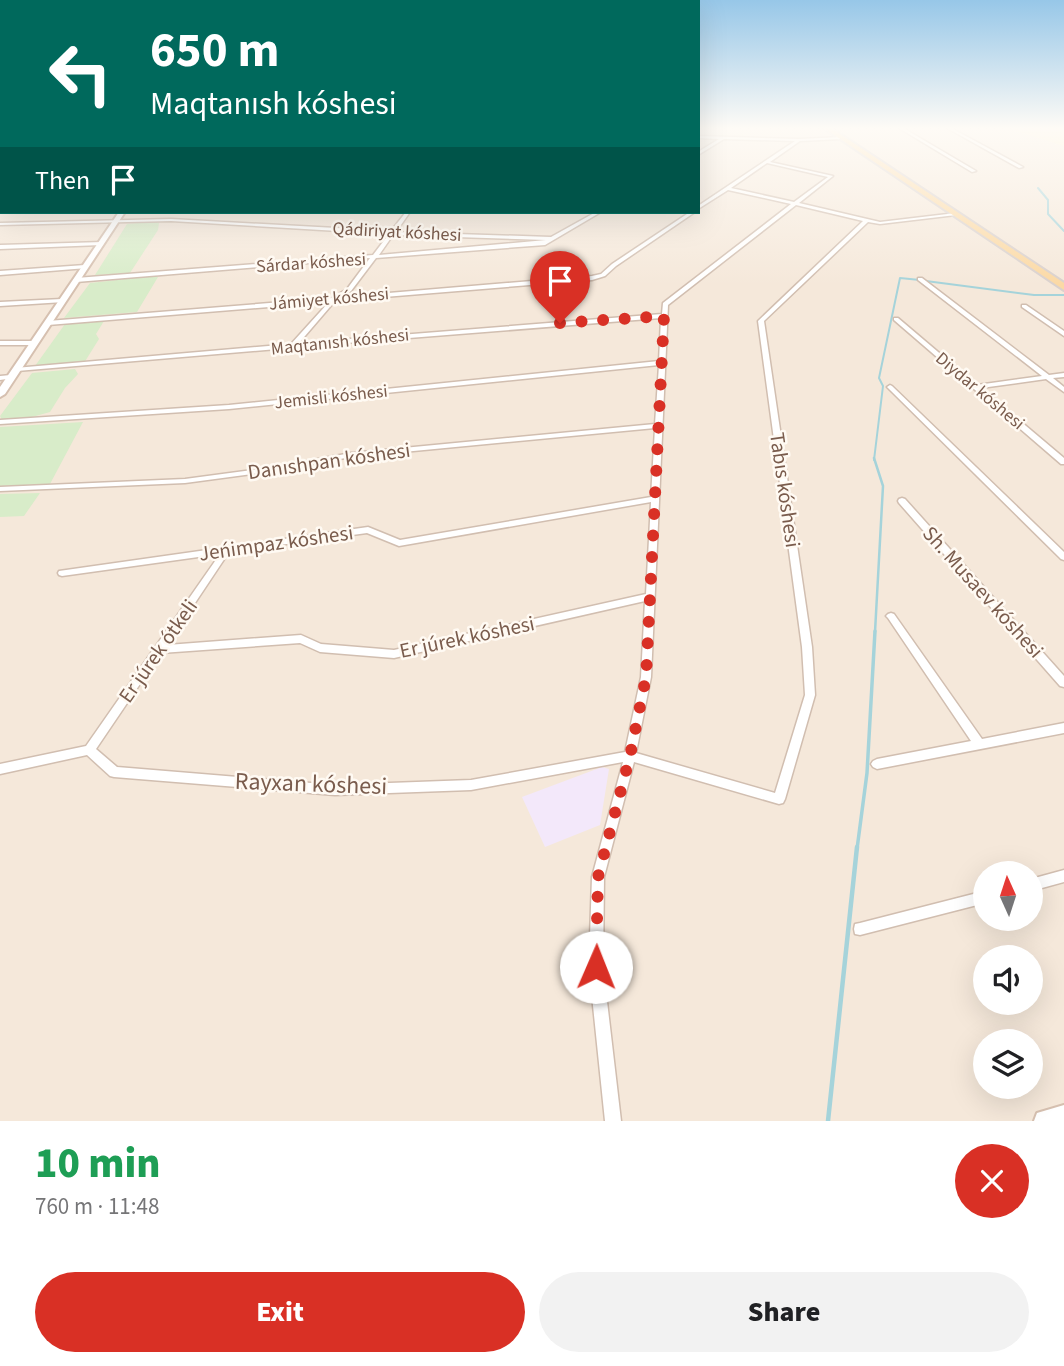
<!DOCTYPE html>
<meta charset="utf-8">
<style>
body{margin:0;font-family:"Source Sans 3",sans-serif;background:#f2f2f2;color:#202124;height:100vh;display:flex;flex-direction:column;font-size:26px;white-space:nowrap}
*{box-sizing:border-box;margin:0}
p{font-size:23px;color:#757577}
.icon{flex:none;width:38px;height:38px;fill:none;stroke:currentColor;stroke-width:2;stroke-linecap:round;stroke-linejoin:round}
.map{position:relative;height:1121px;overflow:hidden}
.sheet{display:flex;flex-direction:column;background:#fff;flex:1}
.sheet>*{flex:none}
.top-card{position:absolute;left:0px;top:0px;width:700px;height:214px;box-shadow:0 7px 28px #0002;background:#00695c;color:#fff;overflow:hidden}
.needle{width:46px;rotate:357deg}
.fabs{position:absolute;left:973px;top:861px;display:grid;gap:14px}
.fabs a{display:grid;place-items:center;width:70px;height:70px;border-radius:50%;background:#fff;box-shadow:0 7px 28px #0002;font-size:35px}
.pin{position:absolute;display:grid;place-items:center;width:60px;height:60px;color:#fff;margin:-72px -30px;border-radius:50% 50% 50% 0;rotate:-45deg;box-shadow:0 0 7px #0007}
.pin .icon{rotate:45deg}
.me{position:absolute;width:77px;margin:-38px;rotate:1deg;stroke-linejoin:round;filter:drop-shadow(0 0 5px #0008)}
.turn{display:flex;align-items:center;gap:24px;height:147px;padding:0 35px;font-size:32px}
.turn .icon{width:91px;height:91px;stroke-width:2.5}
.turn b{display:block;font-size:49px;line-height:60px}
.then{display:flex;align-items:center;height:66px;padding:0 35px;background:#0003;gap:14px;font-size:26px}
.round{display:grid;place-items:center;flex:none;width:74px;height:74px;border-radius:37px;background:#f2f2f2}
.overview{display:flex;align-items:center;justify-content:space-between;height:119px;padding:0 35px}
h1{font-size:42px;font-weight:800;line-height:52px;color:#1e9e55}
.primary-button{display:flex;gap:14px;margin-top:auto;padding:14px 35px}
.primary-button a{flex:1;height:80px;border-radius:42px;background:#d93025;color:#fff;font-size:28px;font-weight:800;line-height:80px;text-align:center}
.primary-button a+a{background:#f2f2f2;color:#202124}
.map>svg:first-child{display:block}
.residential{fill:#f5e8da;fill-rule:evenodd}
.education{fill:#f3e8fa}
.green{fill:#d8ecc9}
.sand{fill:#fcefc7}
.lines{fill:none;stroke-linecap:round;stroke-linejoin:round}
.stream-far3{stroke:#a5d3da;stroke-width:2}
.stream-far2{stroke:#a5d3da;stroke-width:2.5}
.stream-far1{stroke:#a5d3da;stroke-width:3.5}
.stream{stroke:#a5d3da;stroke-width:4.5}
.street-casing{stroke:#d1beb0;stroke-width:3}
.secondary-casing{stroke:#d6c0b0;stroke-width:4}
.primary-casing{stroke:#dad1cd;stroke-width:4}
.street{fill:#fff;fill-rule:evenodd}
.secondary{fill:#fff;fill-rule:evenodd}
.primary{fill:#fbd9a5;fill-rule:evenodd}
.route{stroke:#d93025;stroke-width:12;stroke-dasharray:0 21.6}
.labels{text-anchor:middle;dominant-baseline:central;stroke-width:5;stroke-linejoin:round;paint-order:stroke}
.far-street-label{font-size:18px;fill:#7a5c4d;stroke:#fffaf3}
.street-label{font-size:21px;fill:#7a5c4d;stroke:#fffaf3}
.near-street-label{font-size:24px;fill:#7a5c4d;stroke:#fffaf3}
</style>
<div class="map">
<svg width="1064" height="1121" viewBox="0 0 1064 1121">
<rect width="100%" height="100%" fill="#fdf6ec"/>
<path class="residential" d="M 0,128 L 2,212 L 698,212 L 698,128 L 1064,128 L 1064,1121 L 0,1121 ZM 985,873 L 1031,873 L 1031,919 L 985,919 ZM 985,957 L 1031,957 L 1031,1003 L 985,1003 ZM 985,1041 L 1031,1041 L 1031,1087 L 985,1087 Z"/>
<path class="education" d="M 602,767 L 609,769 L 600,825 L 545,847 L 522,797 Z"/>
<path class="green" d="M 156,221 L 159,223 L 158,230 L 130,273 L 95,275 L 127,224 Z
M 152,276 L 158,277 L 137,312 L 64,318 L 90,283 Z
M 100,320 L 104,321 L 96,334 L 99,339 L 84,363 L 35,366 L 65,324 Z
M 75,369 L 78,374 L 65,388 L 50,412 L 25,419 L 2,420 L 0,416 L 32,373 Z
M 83,422 L 50,484 L 0,486 L 0,427 Z
M 40,493 L 24,516 L 0,517 L 0,494 Z"/>
<path class="sand" d="M 1006,128 L 1064,128 L 1064,146 Z"/>
<g class="lines">
<path class="stream-far3" d="M 1038,188 L 1048,200 L 1048,214 L 1064,231
M 926,281 L 1034,295 L 1064,295
M 874,460 L 883,386 L 879,378 L 900,278 L 920,280"/>
<path class="stream-far2" d="M 874,458 L 883,486 L 875,632"/>
<path class="stream-far1" d="M 857,849 L 867,773 L 875,631"/>
<path class="stream" d="M 828,1121 L 857,847"/>
<g class="street-casing">
<path id="street" d="M 899,128 L 903,128 L 976,171 L 972,172 Z
M 947,128 L 951,128 L 1023,167 L 1019,168 Z
M 698,136 L 799,139 L 842,137 L 841,139 L 800,141 L 770,162 L 833,176 L 799,203 L 880,222 L 956,213 L 958,214 L 956,215 L 880,224 L 868,222 L 764,321 L 812,647 L 815,695 L 785,799 L 783,803 L 779,804 L 634,762 L 604,877 L 603,967 L 621,1121 L 605,1121 L 589,967 L 592,877 L 623,762 L 471,790 L 335,795 L 114,777 L 110,776 L 87,755 L 0,774 L 0,764 L 86,746 L 220,554 L 62,576 L 59,575 L 58,573 L 59,571 L 368,527 L 400,540 L 651,497 L 655,428 L 351,457 L 268,472 L 185,483 L 0,491 L 0,487 L 185,479 L 268,468 L 351,453 L 655,424 L 659,365 L 229,409 L 0,424 L 0,420 L 229,405 L 659,361 L 661,318 L 295,347 L 292,349 L 289,348 L 17,371 L 15,370 L 15,368 L 291,344 L 329,302 L 48,325 L 45,323 L 48,321 L 332,298 L 347,289 L 370,258 L 76,282 L 73,280 L 76,278 L 373,255 L 389,234 L 171,221 L 0,225 L 0,223 L 171,219 L 391,231 L 406,212 L 410,212 L 396,232 L 551,237 L 596,212 L 601,212 L 545,245 L 376,258 L 351,291 L 341,297 L 592,276 L 601,274 L 612,264 L 690,212 L 695,212 L 616,266 L 605,276 L 592,280 L 335,301 L 299,343 L 662,314 L 663,303 L 791,204 L 728,190 L 698,209 L 698,206 L 795,141 L 724,139 L 698,155 L 698,152 L 719,139 L 698,138 ZM 767,163 L 828,177 L 794,202 L 731,188 ZM 796,205 L 863,221 L 758,321 L 802,647 L 805,695 L 775,793 L 636,753 L 651,677 L 668,305 ZM 393,235 L 546,240 L 379,255 ZM 651,502 L 646,594 L 394,650 L 321,644 L 301,635 L 167,645 L 229,552 L 367,533 L 399,546 ZM 645,601 L 641,677 L 625,752 L 471,780 L 335,785 L 117,767 L 96,749 L 161,653 L 300,643 L 320,652 L 394,658 Z
M 0,139 L 2,139 L 2,141 L 0,141 Z
M 0,177 L 2,177 L 2,180 L 0,180 Z
M 0,201 L 2,201 L 2,203 L 0,203 Z
M 103,242 L 104,243 L 101,245 L 0,249 L 0,245 Z
M 85,265 L 87,266 L 87,268 L 0,275 L 0,271 Z
M 918,278 L 922,278 L 1049,375 L 1064,373 L 1064,377 L 1053,378 L 1064,387 L 1064,392 L 1046,379 L 981,388 L 1064,458 L 1064,464 L 1061,464 L 894,320 L 894,318 L 898,318 L 977,385 L 1042,376 L 918,280 Z
M 62,299 L 65,301 L 64,302 L 0,306 L 0,302 Z
M 1022,305 L 1026,305 L 1064,331 L 1064,336 L 1022,307 Z
M 0,341 L 34,341 L 37,343 L 34,345 L 0,345 Z
M 11,375 L 13,376 L 13,378 L 0,380 L 0,376 Z
M 890,385 L 892,386 L 1064,552 L 1064,560 L 1061,559 L 888,388 L 887,387 Z
M 902,498 L 905,499 L 1064,676 L 1064,687 L 1060,686 L 899,503 L 898,501 L 899,499 Z
M 891,613 L 894,614 L 982,739 L 1064,723 L 1064,733 L 877,769 L 873,767 L 871,764 L 873,761 L 877,759 L 971,741 L 888,618 L 886,616 L 888,614 Z
M 1064,870 L 1064,882 L 1031,891 L 1031,879 Z
M 985,891 L 985,903 L 860,935 L 855,934 L 854,929 L 855,924 L 860,923 Z"/>
</g>
<g class="secondary-casing">
<path id="secondary" d="M 119,212 L 125,212 L 5,394 L 0,397 L 0,387 Z
M 1064,1105 L 1064,1121 L 1034,1121 L 1037,1113 Z"/>
</g>
<g class="primary-casing">
<path id="primary" d="M 824,128 L 831,128 L 1064,283 L 1064,290 Z"/>
</g>
<use href="#street" class="street"/>
<use href="#secondary" class="secondary"/>
<use href="#primary" class="primary"/>
</g>
<linearGradient id="sky" x2="0" y2="1"><stop stop-color="#97c7e8"/><stop offset="0.45" stop-color="#fefbf6"/><stop offset="1" stop-color="#fefbf6" stop-opacity="0"/></linearGradient>
<rect width="1064" height="285" fill="url(#sky)"/>
<g class="lines">
<path class="route" d="M 560,323 L 664,316 L 646,677 L 630,756 L 598,877 L 596,967"/>
</g>
<g class="labels">
<g class="far-street-label">
<text transform="translate(397 232) rotate(3)">Qádiriyat kóshesi</text>
<text transform="translate(311 263) rotate(-4)">Sárdar kóshesi</text>
<text transform="translate(329 299) rotate(-5)">Jámiyet kóshesi</text>
<text transform="translate(340 342) rotate(-6)">Maqtanısh kóshesi</text>
<text transform="translate(980 391) rotate(40)">Diydar kóshesi</text>
<text transform="translate(331 397) rotate(-6)">Jemisli kóshesi</text>
</g>
<g class="street-label">
<text transform="translate(329 461) rotate(-8)">Danıshpan kóshesi</text>
<text transform="translate(785 490) rotate(82)">Tabıs kóshesi</text>
<text transform="translate(276 543) rotate(-8)">Jeńimpaz kóshesi</text>
<text transform="translate(983 592) rotate(48)">Sh. Musaev kóshesi</text>
<text transform="translate(467 637) rotate(-12)">Er júrek kóshesi</text>
<text transform="translate(158 651) rotate(-55)">Er júrek ótkeli</text>
</g>
<g class="near-street-label">
<text transform="translate(311 784) rotate(2)">Rayxan kóshesi</text>
</g>
</g>
</svg>
<div class="fabs">
<a><svg class="needle" viewBox="-14 -14 28 28"><path d="M0-13l5 13h-10z" fill="#e53935"/><path d="M0 13l5-13h-10z" fill="#757577"/></svg></a>
<a><svg class="icon" aria-label="sound" viewBox="0 0 24 24"><path d="M4 9h4l5-4v14l-5-4H4zM17 9q2 3 0 6"/></svg></a>
<a><svg class="icon" aria-label="layers" viewBox="0 0 24 24"><path d="M12 4l9 5-9 5-9-5zM3 14l9 5 9-5"/></svg></a>
</div>
<div class="pin" style="left:560px;top:323px;background:#d93025"><svg class="icon" aria-label="arrive" viewBox="0 0 24 24"><path d="M6 21V4h12l-3 4 3 4H6"/></svg></div>
<svg class="me" style="left:596px;top:967px" viewBox="-20 -20 40 40"><circle r="19" fill="#fff"/><path d="M0-13L10 11 0 6-10 11z" fill="#d93025"/></svg>
<div class="top-card">
<div class="turn"><svg class="icon" aria-label="left" viewBox="0 0 24 24"><path d="M17 20v-9H6M10 6l-5 5 5 5"/></svg><div><b>650 m</b>Maqtanısh kóshesi</div></div>
<div class="then">Then<svg class="icon" aria-label="arrive" viewBox="0 0 24 24"><path d="M6 21V4h12l-3 4 3 4H6"/></svg></div>
</div>
</div>
<section class="sheet">
<div class="overview"><div><h1>10 min</h1><p>760 m · 11:48</p></div><a class="round" style="background:#d93025;color:#fff"><svg class="icon" aria-label="close" viewBox="0 0 24 24"><path d="M6 6l12 12M18 6L6 18"/></svg></a></div>
<div class="primary-button"><a>Exit</a><a>Share</a></div>
</section>
